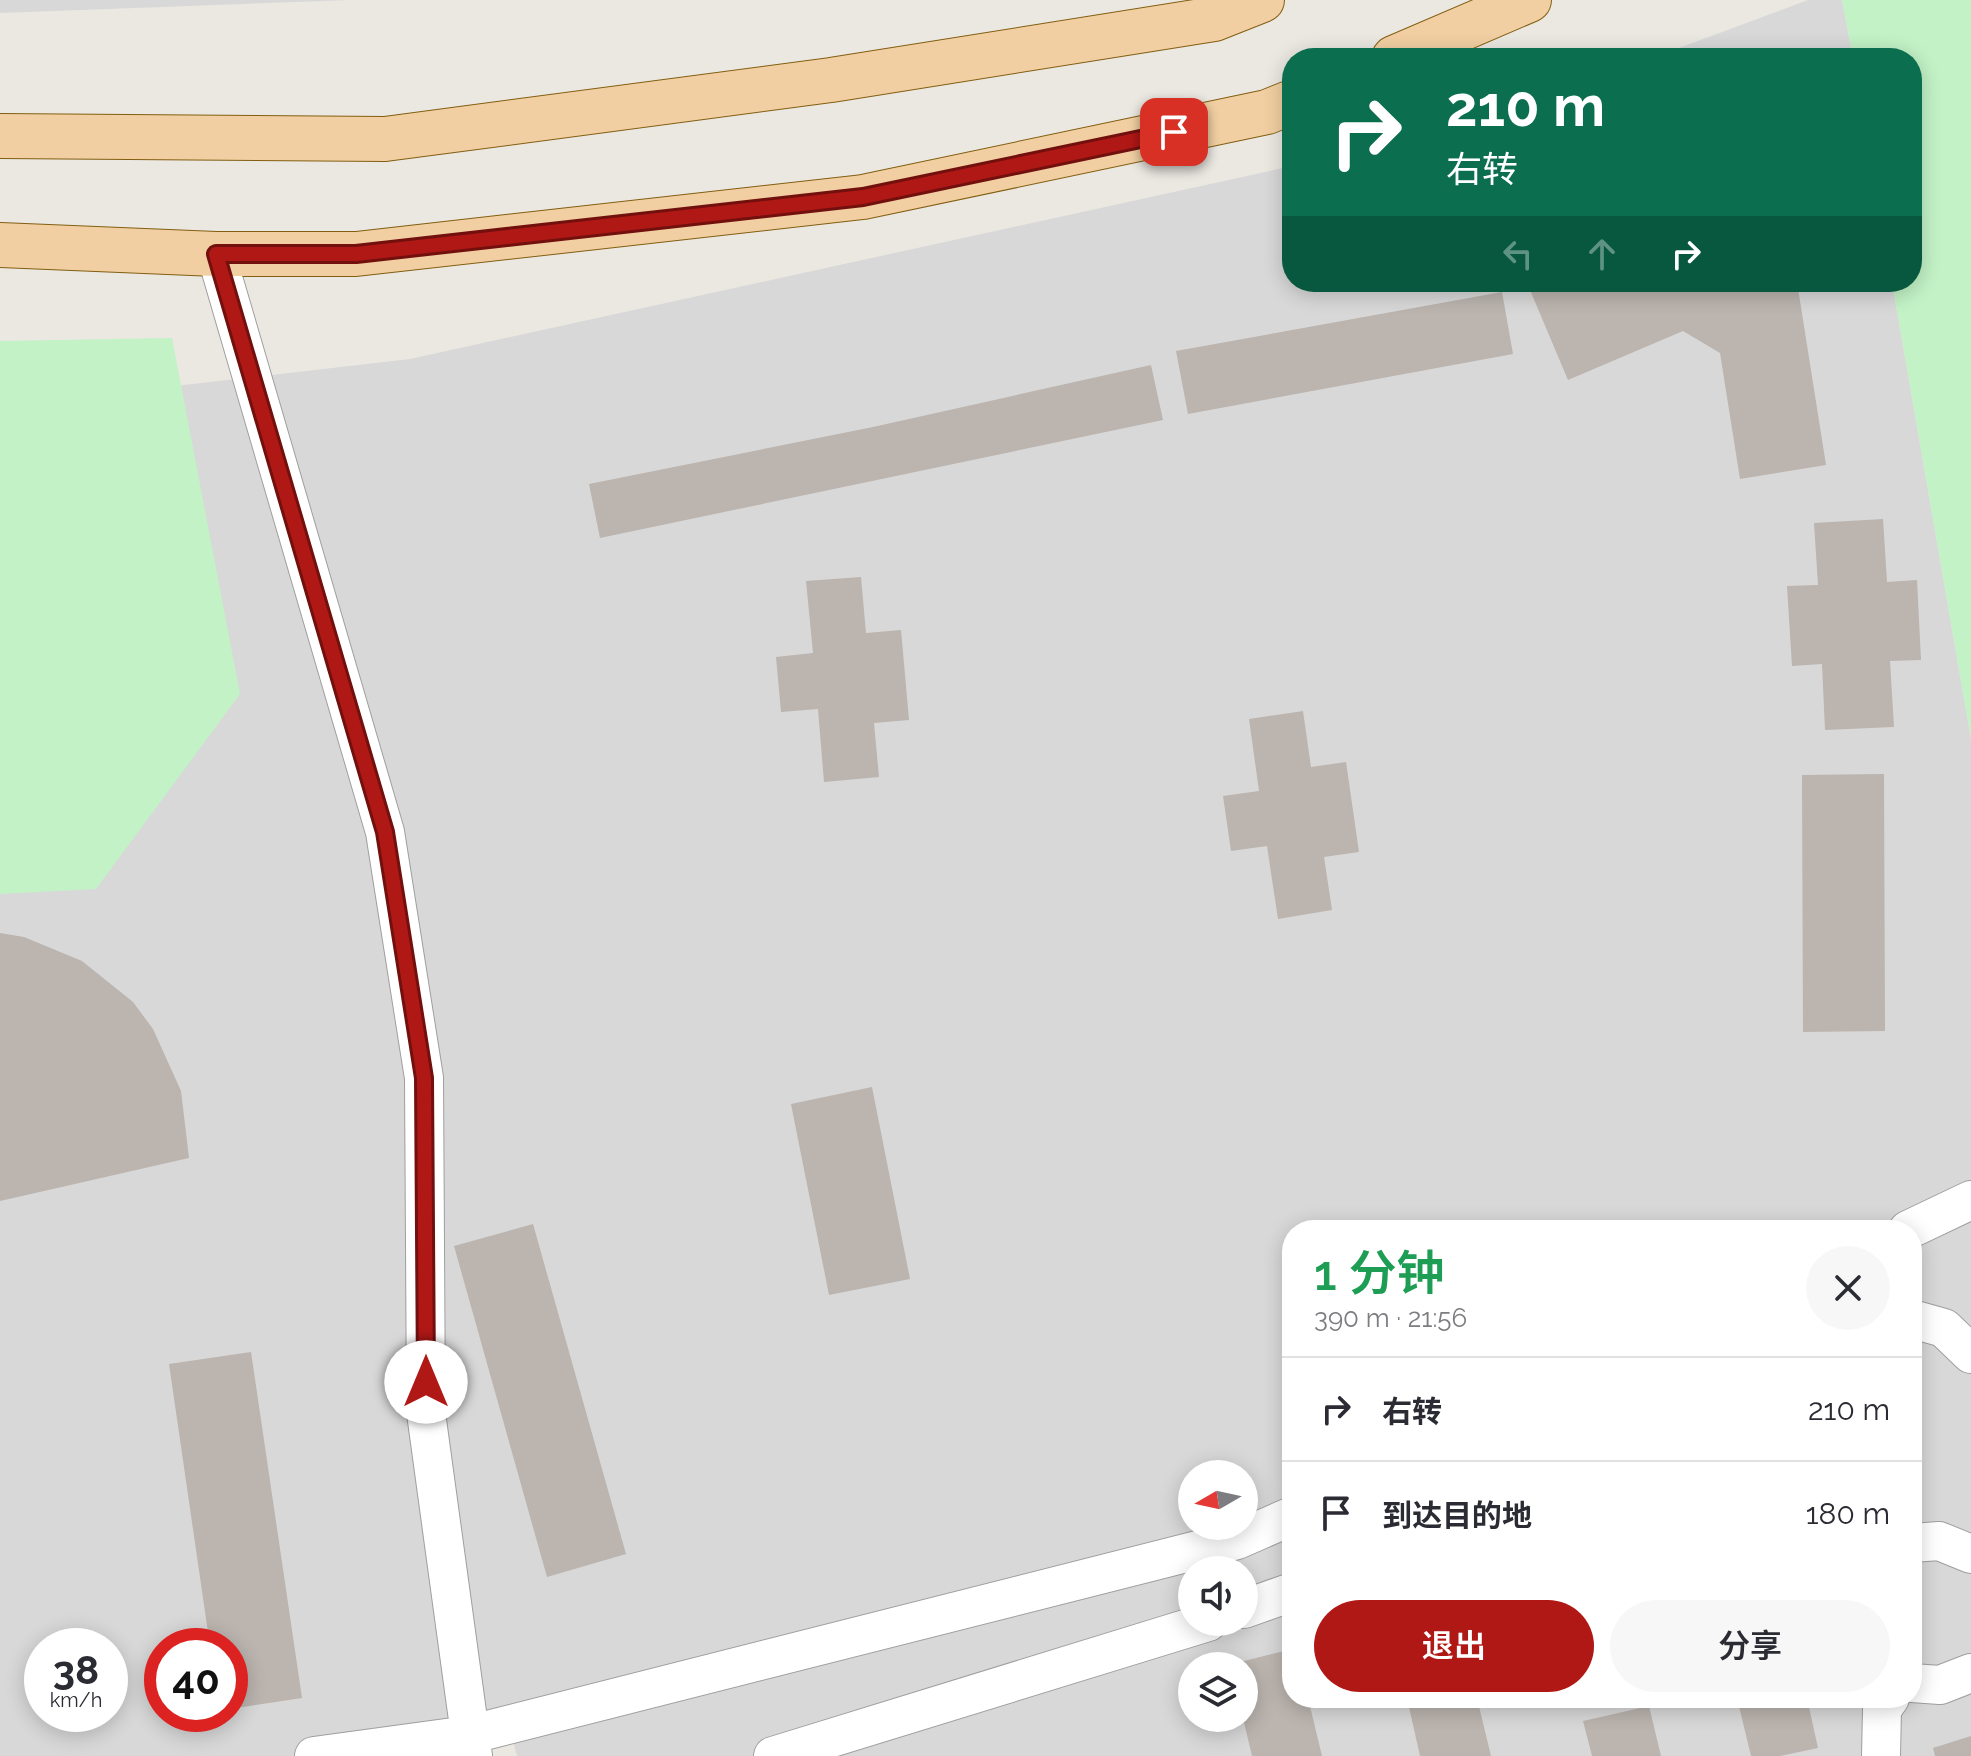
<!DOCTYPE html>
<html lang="zh">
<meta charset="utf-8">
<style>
body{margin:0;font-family:Raleway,"Noto Sans SC",sans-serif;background:#f7f7f7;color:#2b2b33;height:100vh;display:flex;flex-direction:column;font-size:30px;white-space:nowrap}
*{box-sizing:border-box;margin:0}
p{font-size:26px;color:#7c7c81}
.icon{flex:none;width:44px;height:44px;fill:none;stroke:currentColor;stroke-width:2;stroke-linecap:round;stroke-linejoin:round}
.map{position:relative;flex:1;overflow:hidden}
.panel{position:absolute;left:1282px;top:1220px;width:640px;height:488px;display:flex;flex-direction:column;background:#fff;border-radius:32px;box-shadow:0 4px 20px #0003}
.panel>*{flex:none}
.hud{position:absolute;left:1282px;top:48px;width:640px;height:244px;border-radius:32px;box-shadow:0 4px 20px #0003;background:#0b6e4f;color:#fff;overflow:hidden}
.needle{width:52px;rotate:261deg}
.controls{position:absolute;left:1178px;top:1460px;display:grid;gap:16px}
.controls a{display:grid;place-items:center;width:80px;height:80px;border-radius:50%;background:#fff;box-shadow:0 4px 20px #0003;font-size:40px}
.speed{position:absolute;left:24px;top:1628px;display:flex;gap:16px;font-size:40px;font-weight:700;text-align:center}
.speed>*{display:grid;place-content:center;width:104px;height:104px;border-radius:50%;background:#fff;box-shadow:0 4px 20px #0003;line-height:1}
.speed small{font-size:20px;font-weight:400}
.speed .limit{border:12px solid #d22;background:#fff;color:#111}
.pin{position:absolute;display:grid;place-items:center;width:68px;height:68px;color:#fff;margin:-34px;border-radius:16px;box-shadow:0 4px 12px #0006}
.me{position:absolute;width:88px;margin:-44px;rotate:0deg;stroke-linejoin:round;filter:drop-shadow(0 0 6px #0008)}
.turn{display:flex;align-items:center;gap:28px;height:168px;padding:0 32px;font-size:36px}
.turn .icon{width:104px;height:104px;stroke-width:2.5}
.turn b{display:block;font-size:56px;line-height:68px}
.lanes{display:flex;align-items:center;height:76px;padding:0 32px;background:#0003;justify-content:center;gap:40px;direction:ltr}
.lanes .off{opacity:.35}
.round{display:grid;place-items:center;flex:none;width:84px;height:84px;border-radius:42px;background:#f7f7f7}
.head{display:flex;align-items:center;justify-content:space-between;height:136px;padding:0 32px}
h1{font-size:48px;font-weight:600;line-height:60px;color:#1e9e55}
.primary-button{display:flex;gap:16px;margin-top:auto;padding:16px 32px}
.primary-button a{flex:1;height:92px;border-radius:48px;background:#b01816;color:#fff;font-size:32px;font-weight:600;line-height:92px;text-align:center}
.primary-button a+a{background:#f7f7f7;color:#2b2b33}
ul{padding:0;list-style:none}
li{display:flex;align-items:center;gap:24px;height:104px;padding:0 32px;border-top:2px solid #e1e1e2}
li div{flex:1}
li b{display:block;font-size:30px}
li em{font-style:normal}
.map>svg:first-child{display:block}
.residential{fill:#d9d8d8;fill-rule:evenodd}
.park{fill:#c2f2c6}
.building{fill:#bbb4af}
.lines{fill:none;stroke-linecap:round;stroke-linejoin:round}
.minor-casing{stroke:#9f9f9f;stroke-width:40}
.major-casing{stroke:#825e10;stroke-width:46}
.minor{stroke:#fff;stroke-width:38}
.major{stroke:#f1cfa2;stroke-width:44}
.route-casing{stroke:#72100e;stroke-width:20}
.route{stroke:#b01816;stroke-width:14}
</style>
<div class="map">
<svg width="1971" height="1756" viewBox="0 0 1971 1756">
<rect width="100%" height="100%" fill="#ebe8e2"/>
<path class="residential" d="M 0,0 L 350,0 L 0,13 Z
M 1808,0 L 1842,0 L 1853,58 L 1652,58 Z
M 1292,166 L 1292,282 L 1892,282 L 1971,739 L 1971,1756 L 517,1756 L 512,1737 L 364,1756 L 0,1756 L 0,406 L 410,359 ZM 1292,1230 L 1912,1230 L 1912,1698 L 1292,1698 ZM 1192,1474 L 1244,1474 L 1244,1526 L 1192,1526 ZM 1192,1570 L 1244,1570 L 1244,1622 L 1192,1622 ZM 42,1646 L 110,1646 L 110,1714 L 42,1714 ZM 162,1646 L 230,1646 L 230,1714 L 162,1714 ZM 1192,1666 L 1244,1666 L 1244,1718 L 1192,1718 Z"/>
<path class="park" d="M 1842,0 L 1971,0 L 1971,739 L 1892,282 L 1912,282 L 1912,58 L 1853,58 Z
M 172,338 L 240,694 L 96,889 L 0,894 L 0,341 Z"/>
<path class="building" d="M 1549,282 L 1797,282 L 1826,465 L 1740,479 L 1720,353 L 1683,331 L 1568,380 L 1530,290 Z
M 1502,292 L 1513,354 L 1188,414 L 1176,351 Z
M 1151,365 L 1163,420 L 600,538 L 589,484 L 873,427 Z
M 1883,519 L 1887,582 L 1917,580 L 1921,660 L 1890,661 L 1894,727 L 1825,730 L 1822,664 L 1792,666 L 1787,586 L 1818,585 L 1814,523 Z
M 861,577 L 866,633 L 901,630 L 909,720 L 874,723 L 879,777 L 824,782 L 818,709 L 781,712 L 776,657 L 813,653 L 806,581 Z
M 1303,711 L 1311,767 L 1346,762 L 1359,852 L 1324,857 L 1332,910 L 1278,919 L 1267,846 L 1231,851 L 1223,796 L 1259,791 L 1249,719 Z
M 1884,774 L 1885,1031 L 1803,1032 L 1802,775 Z
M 0,933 L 24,937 L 82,961 L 133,1002 L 153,1029 L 181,1091 L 189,1158 L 0,1201 Z
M 872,1087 L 910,1279 L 829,1295 L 791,1104 Z
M 533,1224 L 626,1554 L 547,1577 L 454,1246 Z
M 251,1352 L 302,1698 L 230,1709 L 230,1646 L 210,1646 L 169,1364 Z
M 1292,1649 L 1292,1698 L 1308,1698 L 1322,1756 L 1252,1756 L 1243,1718 L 1244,1666 L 1228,1665 Z
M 1407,1698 L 1477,1698 L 1491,1756 L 1420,1756 Z
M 1737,1698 L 1807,1698 L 1818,1748 L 1780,1756 L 1751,1756 Z
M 1649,1706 L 1661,1756 L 1592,1756 L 1583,1721 Z
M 1971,1736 L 1971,1756 L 1935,1756 L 1933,1748 Z"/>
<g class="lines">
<g class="minor-casing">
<path id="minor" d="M 216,254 L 385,832 L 424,1078 L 426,1413 L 473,1756
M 1908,1230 L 1971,1200
M 1912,1319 L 1944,1328 L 1971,1354
M 1912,1543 L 1939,1541 L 1971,1554
M 1244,1609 L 1292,1592
M 1912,1683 L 1940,1685 L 1971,1673
M 314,1756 L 468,1735 L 1237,1540 L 1292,1516
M 773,1756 L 1208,1622
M 1881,1756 L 1882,1709 L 1890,1698"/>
</g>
<g class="major-casing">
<path id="major" d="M 1394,58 L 1529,0
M 0,136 L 385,139 L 831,80 L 1214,19 L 1262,0
M 0,245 L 216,254 L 356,254 L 863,197 L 1267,112 L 1292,102"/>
</g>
<use href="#minor" class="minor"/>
<use href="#major" class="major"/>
</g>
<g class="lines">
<g class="route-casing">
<path id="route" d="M 426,1382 L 424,1078 L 385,832 L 216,254 L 356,254 L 863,197 L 1174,132"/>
</g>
<use href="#route" class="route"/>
</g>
</svg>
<div class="controls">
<a><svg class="needle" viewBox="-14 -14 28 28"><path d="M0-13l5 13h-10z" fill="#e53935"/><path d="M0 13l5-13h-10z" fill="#7c7c81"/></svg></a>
<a><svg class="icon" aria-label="sound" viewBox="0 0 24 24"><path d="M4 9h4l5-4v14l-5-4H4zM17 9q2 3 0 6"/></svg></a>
<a><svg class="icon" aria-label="layers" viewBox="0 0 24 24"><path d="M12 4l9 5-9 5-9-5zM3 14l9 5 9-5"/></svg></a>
</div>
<div class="speed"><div>38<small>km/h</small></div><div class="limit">40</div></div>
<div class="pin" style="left:1174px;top:132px;background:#d93025"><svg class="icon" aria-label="arrive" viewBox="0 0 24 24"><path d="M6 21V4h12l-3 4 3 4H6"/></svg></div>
<svg class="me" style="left:426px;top:1382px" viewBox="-20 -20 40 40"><circle r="19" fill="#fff"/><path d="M0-13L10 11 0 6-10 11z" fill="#b01816"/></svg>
<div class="hud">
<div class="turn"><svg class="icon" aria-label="right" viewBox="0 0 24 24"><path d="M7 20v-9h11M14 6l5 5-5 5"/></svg><div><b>210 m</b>右转</div></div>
<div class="lanes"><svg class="icon off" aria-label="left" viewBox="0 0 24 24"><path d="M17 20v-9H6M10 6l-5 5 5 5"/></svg><svg class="icon off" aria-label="ahead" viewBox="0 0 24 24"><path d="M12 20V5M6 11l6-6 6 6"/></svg><svg class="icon" aria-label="right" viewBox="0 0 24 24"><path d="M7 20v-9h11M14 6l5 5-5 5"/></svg></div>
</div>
<section class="panel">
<div class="head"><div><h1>1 分钟</h1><p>390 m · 21:56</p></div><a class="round"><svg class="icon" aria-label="close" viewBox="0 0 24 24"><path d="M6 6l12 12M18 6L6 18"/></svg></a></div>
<ul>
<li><svg class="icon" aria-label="right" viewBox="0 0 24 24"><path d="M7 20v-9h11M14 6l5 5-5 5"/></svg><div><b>右转</b></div><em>210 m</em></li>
<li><svg class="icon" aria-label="arrive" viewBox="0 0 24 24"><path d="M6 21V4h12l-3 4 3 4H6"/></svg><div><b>到达目的地</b></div><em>180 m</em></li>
</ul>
<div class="primary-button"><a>退出</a><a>分享</a></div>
</section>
</div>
